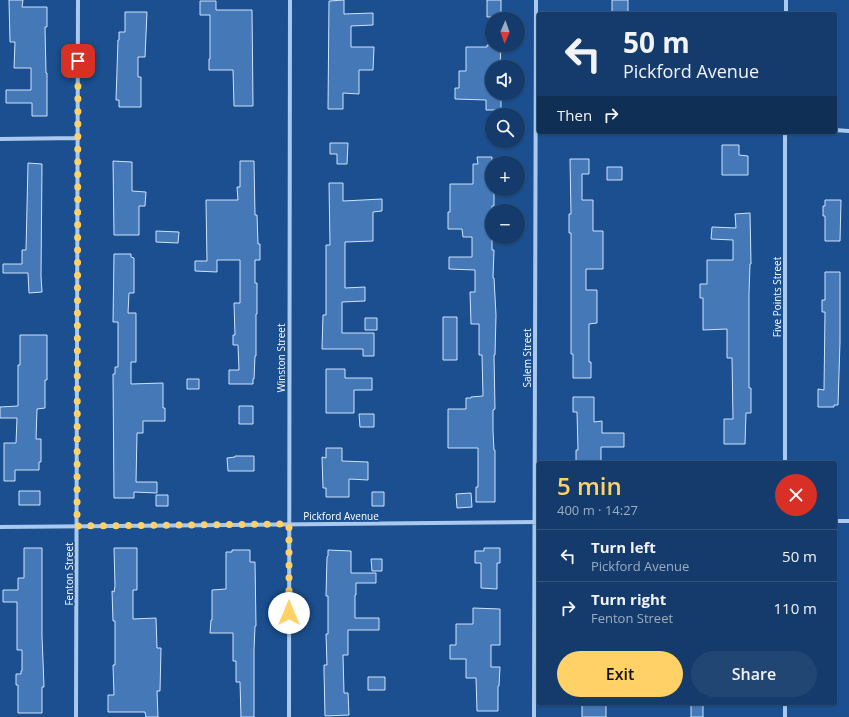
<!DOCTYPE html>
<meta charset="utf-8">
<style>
body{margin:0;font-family:"Open Sans",sans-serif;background:#214673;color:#f1f3f6;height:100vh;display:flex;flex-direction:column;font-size:15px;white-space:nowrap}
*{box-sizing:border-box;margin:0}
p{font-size:13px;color:#9dadc1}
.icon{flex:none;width:22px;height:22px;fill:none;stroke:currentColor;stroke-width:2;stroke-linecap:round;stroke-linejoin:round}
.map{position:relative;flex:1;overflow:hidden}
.panel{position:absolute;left:537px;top:461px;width:300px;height:244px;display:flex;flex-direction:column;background:#143b6b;border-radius:4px;box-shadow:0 1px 3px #0004,0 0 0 1px #33557e}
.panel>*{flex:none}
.hud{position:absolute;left:537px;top:12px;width:300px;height:122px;border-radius:4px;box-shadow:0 1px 3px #0004,0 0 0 1px #33557e;background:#143b6b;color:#f1f3f6;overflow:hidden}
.needle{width:26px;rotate:182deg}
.controls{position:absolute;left:485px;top:12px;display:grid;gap:8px}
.controls a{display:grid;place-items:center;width:40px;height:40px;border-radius:50%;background:#143b6b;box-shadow:0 1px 3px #0004,0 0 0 1px #33557e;font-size:20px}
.pin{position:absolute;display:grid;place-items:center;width:34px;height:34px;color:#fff;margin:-17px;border-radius:8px;box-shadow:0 2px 6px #0006}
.me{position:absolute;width:44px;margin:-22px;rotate:0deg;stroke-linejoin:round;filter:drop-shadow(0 0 3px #0008)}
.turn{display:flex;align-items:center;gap:14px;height:84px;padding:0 20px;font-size:18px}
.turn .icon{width:52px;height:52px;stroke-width:2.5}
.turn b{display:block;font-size:28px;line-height:34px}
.then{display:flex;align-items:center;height:38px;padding:0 20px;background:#0003;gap:8px;font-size:15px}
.round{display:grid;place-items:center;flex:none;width:42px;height:42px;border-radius:21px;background:#214673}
.overview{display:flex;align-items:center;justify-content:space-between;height:68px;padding:0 20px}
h1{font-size:24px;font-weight:600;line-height:30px;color:#ffd166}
.cta{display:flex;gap:8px;margin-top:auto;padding:8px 20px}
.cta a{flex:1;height:46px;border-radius:24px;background:#ffd166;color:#111;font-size:16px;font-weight:600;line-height:46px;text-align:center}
.cta a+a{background:#214673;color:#f1f3f6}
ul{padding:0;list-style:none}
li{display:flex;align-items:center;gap:12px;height:52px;padding:0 20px;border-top:1px solid #33557e}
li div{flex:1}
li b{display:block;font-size:15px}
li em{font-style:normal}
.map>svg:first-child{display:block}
.building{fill:#4478b7;stroke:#cfe3fa}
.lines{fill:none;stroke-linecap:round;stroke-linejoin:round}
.street{stroke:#a9c9ee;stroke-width:4}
.route{stroke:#ffd166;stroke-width:7;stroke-dasharray:0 12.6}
.labels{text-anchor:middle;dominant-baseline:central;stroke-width:3.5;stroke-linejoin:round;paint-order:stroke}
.street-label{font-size:10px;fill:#fff;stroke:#1b4f8f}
</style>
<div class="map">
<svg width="849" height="717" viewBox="0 0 849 717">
<rect width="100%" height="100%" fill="#1b4f8f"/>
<path class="building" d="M 9,0 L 23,0 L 22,7 L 47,7 L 47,27 L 45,27 L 46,73 L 47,73 L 47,116 L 32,116 L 32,103 L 6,103 L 6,90 L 31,90 L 31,68 L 14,68 L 15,42 L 10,42 Z
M 344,0 L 344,14 L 373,13 L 373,25 L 351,26 L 351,47 L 374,47 L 373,70 L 359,70 L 359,94 L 343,93 L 343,109 L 328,109 L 329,1 Z
M 487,0 L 501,0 L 501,17 L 487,17 Z
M 612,0 L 628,0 L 628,12 L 612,12 Z
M 200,1 L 216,1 L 216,10 L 252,10 L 253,106 L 234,106 L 233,70 L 209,70 L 209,59 L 210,59 L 210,15 L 200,15 Z
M 125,12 L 147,12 L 145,57 L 138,57 L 138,77 L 141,77 L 141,107 L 119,107 L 119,100 L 116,100 L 118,40 L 119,40 L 119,32 L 125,32 Z
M 487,45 L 501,45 L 500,67 L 492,67 L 492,93 L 501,93 L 501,110 L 486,110 L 486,100 L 455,99 L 455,88 L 459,88 L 459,71 L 466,71 L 466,47 L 487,47 Z
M 330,143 L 348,143 L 347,164 L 337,164 L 337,154 L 330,154 Z
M 722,145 L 739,145 L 739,155 L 748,156 L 748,175 L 722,175 Z
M 477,157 L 492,157 L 492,192 L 494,192 L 494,206 L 492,206 L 492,250 L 494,250 L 493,278 L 494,278 L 496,315 L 495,355 L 494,355 L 495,409 L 493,410 L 493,431 L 494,450 L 495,450 L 495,502 L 476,502 L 476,487 L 478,487 L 478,448 L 448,448 L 448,409 L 466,409 L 466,398 L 471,398 L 471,397 L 483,396 L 482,355 L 479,355 L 479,324 L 471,324 L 470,292 L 475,292 L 475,270 L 449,269 L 449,257 L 472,257 L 472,237 L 463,237 L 462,229 L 448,229 L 448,212 L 450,212 L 450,184 L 473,184 L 473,164 L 478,164 Z
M 570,159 L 589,159 L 589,174 L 582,174 L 582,200 L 593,200 L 593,231 L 603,231 L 603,269 L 586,269 L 586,290 L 597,290 L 597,323 L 589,324 L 589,362 L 591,362 L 591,378 L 573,378 L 573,354 L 571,354 L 571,233 L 569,233 L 569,214 L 571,214 Z
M 113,161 L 132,162 L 132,191 L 146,192 L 145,206 L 139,206 L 139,235 L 114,235 Z
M 240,161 L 254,161 L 255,215 L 257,215 L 258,244 L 260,244 L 260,260 L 255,260 L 255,283 L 257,283 L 257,314 L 256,314 L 256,356 L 255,356 L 254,379 L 253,379 L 253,384 L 229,384 L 229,370 L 239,370 L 238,345 L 233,345 L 233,335 L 235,335 L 234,303 L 240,303 L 240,260 L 217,260 L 217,272 L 195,271 L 195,261 L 207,261 L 206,200 L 238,200 L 237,187 L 240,187 Z
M 28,163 L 42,164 L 41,276 L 42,292 L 29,293 L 28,273 L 3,273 L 3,264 L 22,264 L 22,250 L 26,250 Z
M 607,167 L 622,167 L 622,180 L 607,180 Z
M 329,183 L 343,183 L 343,201 L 382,199 L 382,211 L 373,212 L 373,241 L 345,242 L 345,288 L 365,287 L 365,301 L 342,302 L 342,333 L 374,333 L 374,356 L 363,356 L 363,349 L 322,349 L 323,315 L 326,315 L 326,245 L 330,245 Z
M 825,200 L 841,200 L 840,241 L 825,241 L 825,216 L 823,216 L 823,206 L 825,206 Z
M 750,213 L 751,264 L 750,264 L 749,294 L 749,388 L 751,388 L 751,413 L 746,413 L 745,444 L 724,444 L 724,419 L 733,419 L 732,358 L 727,358 L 727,329 L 703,330 L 703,298 L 700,298 L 700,284 L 707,284 L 707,260 L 733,260 L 733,240 L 711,239 L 712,227 L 736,228 L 735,214 Z
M 156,231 L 179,232 L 178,243 L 156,242 Z
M 114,254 L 131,254 L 131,257 L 134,258 L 134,293 L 129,293 L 128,313 L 136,313 L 136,362 L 131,362 L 131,384 L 163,383 L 163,408 L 165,408 L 165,421 L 143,421 L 143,433 L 137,433 L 136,482 L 157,482 L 157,493 L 134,492 L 134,498 L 114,498 L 113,374 L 115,374 L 115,367 L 118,367 L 118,322 L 113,322 Z
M 825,272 L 840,272 L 840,342 L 838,405 L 834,405 L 834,407 L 818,407 L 818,389 L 824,390 L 825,312 L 822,312 L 822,300 L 825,300 Z
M 443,317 L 457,317 L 457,360 L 443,360 Z
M 365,318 L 377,318 L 377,330 L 365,330 Z
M 20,335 L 47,335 L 47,380 L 45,380 L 45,408 L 37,409 L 36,439 L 41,439 L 41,462 L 39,462 L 39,470 L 15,470 L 15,481 L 4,481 L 4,443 L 16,443 L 17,418 L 0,418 L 0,407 L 18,406 L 18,365 L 20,365 Z
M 326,369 L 345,369 L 345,378 L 372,378 L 372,390 L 354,390 L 354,413 L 326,413 Z
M 187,379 L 199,379 L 199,389 L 187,389 Z
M 573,397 L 594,397 L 594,422 L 602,421 L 602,433 L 624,433 L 624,447 L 601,447 L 601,463 L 576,463 L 576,450 L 578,450 L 577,412 L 573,412 Z
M 239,406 L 253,406 L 253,424 L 239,424 Z
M 359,414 L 374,414 L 374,427 L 360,427 Z
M 326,448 L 342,448 L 342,461 L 368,462 L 368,480 L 349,479 L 349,497 L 326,497 L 326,488 L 323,488 L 322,457 L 326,458 Z
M 235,456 L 254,456 L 254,471 L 228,471 L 227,458 L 235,457 Z
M 19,491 L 40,491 L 40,505 L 19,505 Z
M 372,492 L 384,492 L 384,506 L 372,506 Z
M 471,493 L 472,507 L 457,508 L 456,494 Z
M 156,495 L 168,495 L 168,506 L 156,506 Z
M 24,548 L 42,548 L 42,636 L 44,687 L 42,687 L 42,713 L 18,713 L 18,685 L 16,685 L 16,674 L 21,674 L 21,671 L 22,671 L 22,650 L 17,650 L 17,602 L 3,602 L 3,590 L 18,590 L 18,578 L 24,578 Z
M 114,548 L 137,548 L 137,590 L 133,590 L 133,619 L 156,618 L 157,648 L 161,648 L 160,691 L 157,691 L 158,717 L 146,717 L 145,712 L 108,712 L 108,695 L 114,695 L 113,665 L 115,665 L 115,621 L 113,621 L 112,591 L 114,592 L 115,586 Z
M 484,548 L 500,548 L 500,563 L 497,563 L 497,589 L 481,588 L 481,563 L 475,563 L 475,551 L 484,551 Z
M 232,550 L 250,550 L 250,562 L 255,562 L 256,626 L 255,626 L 254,650 L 254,717 L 241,717 L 240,682 L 236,682 L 236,661 L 233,661 L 233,633 L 210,633 L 211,620 L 212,620 L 212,590 L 226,589 L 226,552 L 232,552 Z
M 328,550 L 351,551 L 351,573 L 376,573 L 376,583 L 356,583 L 356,595 L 355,595 L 355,618 L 379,618 L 379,630 L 348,630 L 348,655 L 343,655 L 344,693 L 348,693 L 349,715 L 325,716 L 324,671 L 324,665 L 327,665 L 326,634 L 328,634 L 328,596 L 326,596 L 327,557 L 328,556 Z
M 371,559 L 382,559 L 382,571 L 372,571 Z
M 473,608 L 500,609 L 500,645 L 491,645 L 491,667 L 500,667 L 499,686 L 498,686 L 498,711 L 477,711 L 476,678 L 466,678 L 466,659 L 450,659 L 450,645 L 456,645 L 456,624 L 473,624 Z
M 368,677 L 385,677 L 385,690 L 368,690 Z
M 582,703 L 598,703 L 598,705 L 606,705 L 606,717 L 582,717 Z
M 703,703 L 703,717 L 691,717 L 691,704 Z"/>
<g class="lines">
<path class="street" d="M 786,14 L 786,0
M 835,130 L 849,131
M 0,139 L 78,138
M 785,463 L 785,132
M 835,521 L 849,521
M 0,527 L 539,522
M 76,717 L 78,0
M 289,717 L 290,0
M 534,717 L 536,0
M 785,717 L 785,703"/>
</g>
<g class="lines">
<path class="route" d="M 78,61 L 77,526 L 289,524 L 289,613"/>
</g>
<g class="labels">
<g class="street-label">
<text transform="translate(777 297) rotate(-90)">Five Points Street</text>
<text transform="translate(281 358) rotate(-90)">Winston Street</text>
<text transform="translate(527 358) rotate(-90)">Salem Street</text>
<text x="341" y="516">Pickford Avenue</text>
<text transform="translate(69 574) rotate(-90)">Fenton Street</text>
</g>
</g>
</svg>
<div class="controls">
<a><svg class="needle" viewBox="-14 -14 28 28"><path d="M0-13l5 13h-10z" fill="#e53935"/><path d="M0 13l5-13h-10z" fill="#9dadc1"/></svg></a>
<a><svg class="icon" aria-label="sound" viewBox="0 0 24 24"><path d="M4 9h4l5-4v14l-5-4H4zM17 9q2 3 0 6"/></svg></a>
<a><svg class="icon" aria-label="search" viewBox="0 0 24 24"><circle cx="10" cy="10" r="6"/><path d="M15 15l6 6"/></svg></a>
<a>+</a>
<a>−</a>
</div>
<div class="pin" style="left:78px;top:61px;background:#d93025"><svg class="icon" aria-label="arrive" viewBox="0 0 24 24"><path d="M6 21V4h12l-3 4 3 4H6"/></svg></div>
<svg class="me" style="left:289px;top:613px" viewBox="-20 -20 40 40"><circle r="19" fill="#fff"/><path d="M0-13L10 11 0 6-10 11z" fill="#ffd166"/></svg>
<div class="hud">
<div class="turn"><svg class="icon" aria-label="left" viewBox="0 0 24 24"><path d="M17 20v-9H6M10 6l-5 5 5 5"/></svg><div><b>50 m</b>Pickford Avenue</div></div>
<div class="then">Then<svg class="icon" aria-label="right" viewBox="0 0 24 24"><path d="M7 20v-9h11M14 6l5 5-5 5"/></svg></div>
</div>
<section class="panel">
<div class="overview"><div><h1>5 min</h1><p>400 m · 14:27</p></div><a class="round" style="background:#d93025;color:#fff"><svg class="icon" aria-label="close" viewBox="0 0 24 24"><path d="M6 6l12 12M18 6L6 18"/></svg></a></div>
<ul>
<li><svg class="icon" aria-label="left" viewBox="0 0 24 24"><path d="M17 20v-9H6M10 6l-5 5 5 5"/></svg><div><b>Turn left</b><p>Pickford Avenue</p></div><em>50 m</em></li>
<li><svg class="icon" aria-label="right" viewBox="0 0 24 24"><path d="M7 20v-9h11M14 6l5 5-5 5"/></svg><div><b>Turn right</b><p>Fenton Street</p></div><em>110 m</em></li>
</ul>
<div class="cta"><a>Exit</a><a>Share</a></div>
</section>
</div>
